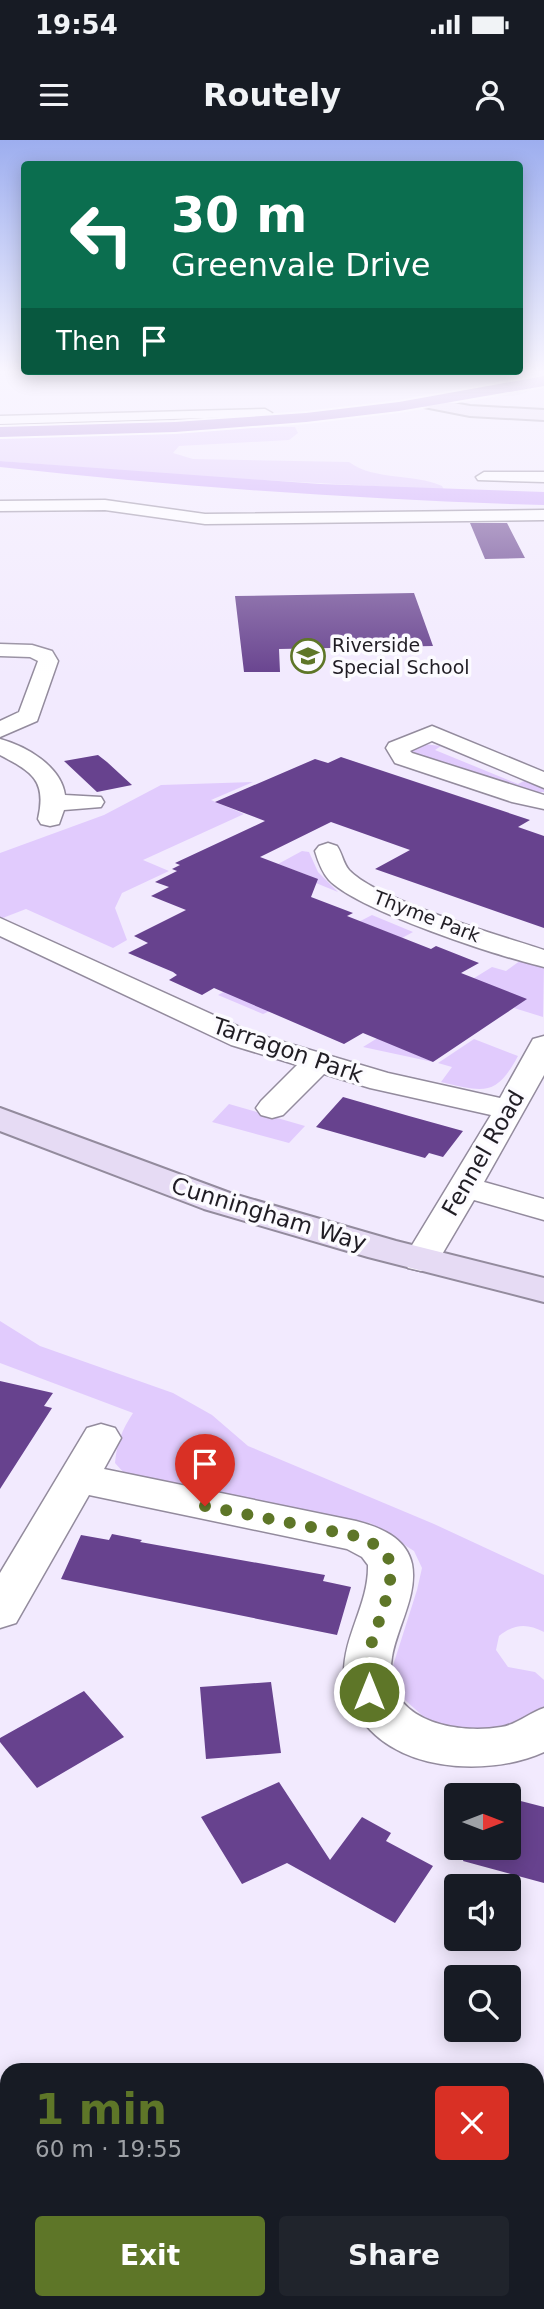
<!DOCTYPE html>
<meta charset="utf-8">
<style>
body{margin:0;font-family:"DejaVu Sans",sans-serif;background:#20242c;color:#f1f3f6;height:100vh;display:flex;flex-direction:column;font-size:26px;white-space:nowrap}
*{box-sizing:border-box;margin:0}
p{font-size:23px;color:#9ea1a6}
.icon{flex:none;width:38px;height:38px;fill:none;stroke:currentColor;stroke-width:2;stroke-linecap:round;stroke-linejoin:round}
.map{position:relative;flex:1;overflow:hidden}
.sheet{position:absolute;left:0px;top:1923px;width:544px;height:247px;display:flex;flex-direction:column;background:#171b24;border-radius:21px 21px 0 0;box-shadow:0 4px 18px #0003}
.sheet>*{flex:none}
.guide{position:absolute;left:21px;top:21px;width:502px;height:214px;border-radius:7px;box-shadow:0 4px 18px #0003;background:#0b6e4f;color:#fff;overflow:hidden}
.needle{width:46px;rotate:90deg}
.tools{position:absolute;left:444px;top:1643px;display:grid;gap:14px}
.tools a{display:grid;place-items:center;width:77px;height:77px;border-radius:7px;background:#171b24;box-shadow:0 4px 18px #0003;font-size:35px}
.pin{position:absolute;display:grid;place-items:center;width:60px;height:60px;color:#fff;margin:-72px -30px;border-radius:50% 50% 50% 0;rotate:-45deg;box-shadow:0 0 7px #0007}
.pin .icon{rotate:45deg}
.me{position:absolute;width:77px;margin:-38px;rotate:0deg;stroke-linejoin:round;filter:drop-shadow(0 0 5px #0008)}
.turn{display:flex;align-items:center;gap:24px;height:147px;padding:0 35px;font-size:32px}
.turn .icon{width:91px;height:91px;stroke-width:2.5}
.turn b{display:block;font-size:49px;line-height:60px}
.then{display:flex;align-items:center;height:66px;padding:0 35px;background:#0003;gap:14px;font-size:26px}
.round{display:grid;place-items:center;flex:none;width:74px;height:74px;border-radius:7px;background:#20242c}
.overview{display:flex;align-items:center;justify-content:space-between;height:119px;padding:0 35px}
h1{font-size:42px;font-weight:700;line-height:52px;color:#5e7628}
.cta{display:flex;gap:14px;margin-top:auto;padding:14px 35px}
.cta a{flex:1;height:80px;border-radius:7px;background:#5e7628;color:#fff;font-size:28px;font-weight:700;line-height:80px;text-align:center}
.cta a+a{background:#20242c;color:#f1f3f6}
.status{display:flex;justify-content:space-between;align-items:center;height:49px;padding:0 35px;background:#171b24;direction:ltr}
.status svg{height:19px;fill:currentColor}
header{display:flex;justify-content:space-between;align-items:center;height:91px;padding:0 35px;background:#171b24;font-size:32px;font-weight:700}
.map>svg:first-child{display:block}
.green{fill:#e1cbfd}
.water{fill:#cca6fa}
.building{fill:#67428e}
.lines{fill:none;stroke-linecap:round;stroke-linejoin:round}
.street-casing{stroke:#938b9d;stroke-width:3}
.secondary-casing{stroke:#938b9d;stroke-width:4}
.highway-casing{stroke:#fff;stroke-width:4}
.street{fill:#fff;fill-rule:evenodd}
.secondary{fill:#e6dbf4;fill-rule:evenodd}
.highway{fill:#ad87d9;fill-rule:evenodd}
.route{stroke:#5e7628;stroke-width:12;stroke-dasharray:0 21.6}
.labels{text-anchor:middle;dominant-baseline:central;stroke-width:7;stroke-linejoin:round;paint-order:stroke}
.far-poi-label{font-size:19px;fill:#201d24;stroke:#fcfbff;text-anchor:start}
.far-street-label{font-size:19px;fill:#201d24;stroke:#fcfbff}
.street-label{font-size:23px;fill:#201d24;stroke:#fcfbff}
</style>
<div class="status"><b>19:54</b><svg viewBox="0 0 49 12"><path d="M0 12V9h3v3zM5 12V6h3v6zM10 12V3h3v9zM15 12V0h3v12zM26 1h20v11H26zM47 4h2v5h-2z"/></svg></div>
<header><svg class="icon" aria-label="menu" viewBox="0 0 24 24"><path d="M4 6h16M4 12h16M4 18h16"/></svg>Routely<svg class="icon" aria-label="person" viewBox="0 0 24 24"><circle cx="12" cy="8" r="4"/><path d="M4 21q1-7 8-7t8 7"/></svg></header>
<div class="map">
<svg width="544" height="2169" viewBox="0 0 544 2169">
<rect width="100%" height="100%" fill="#f2eafe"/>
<path class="green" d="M 272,287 L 295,287 L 298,293 L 289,300 L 179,306 L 173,313 L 193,319 L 349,322 C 375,341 413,333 442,346 L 444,350 L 189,336 L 0,321 L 0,297 Z
M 423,604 L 441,606 L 435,610 L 518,644 L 526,640 L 544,648 L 544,652 L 533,652 L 409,612 L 410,609 Z
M 253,642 L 211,660 L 244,674 L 143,720 L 169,731 L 122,753 L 115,768 L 127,800 L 113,808 L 26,769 L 0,779 L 0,713 L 104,675 L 161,645 Z
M 302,711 L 309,712 L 318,732 L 338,752 L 306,739 L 310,736 L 278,724 Z
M 372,775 L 413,792 L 402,798 L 369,785 L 270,871 L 263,874 L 218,855 Z
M 524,818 L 544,825 L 543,877 L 514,868 L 526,859 L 396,906 L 433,922 L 363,907 L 492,827 L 506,831 Z
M 474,899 L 518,916 C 496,957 484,952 441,942 L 452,927 L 438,923 Z
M 229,964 L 305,986 L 289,1003 L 212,982 Z
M 0,1181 L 40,1206 L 173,1253 L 212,1275 L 248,1306 L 434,1384 L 544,1435 L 544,1492 C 527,1483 514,1484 499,1496 L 496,1510 L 508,1527 L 535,1532 L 544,1540 L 544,1571 L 488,1596 L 444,1586 L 424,1577 L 395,1551 L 391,1532 L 417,1450 L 422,1428 L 414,1411 L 370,1383 L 307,1374 L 124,1333 L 115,1323 C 117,1302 122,1290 133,1273 L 0,1223 Z"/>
<path class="water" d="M 0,321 L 320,344 L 544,352 L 544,365 C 362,360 181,347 0,327 Z"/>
<path class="building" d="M 470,383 L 507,383 L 525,418 L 485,419 Z
M 414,453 L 433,506 L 279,509 L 280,532 L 244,532 L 235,456 Z
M 98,615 L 107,622 L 132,645 L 97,652 L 64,621 Z
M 341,617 L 530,680 L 518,687 L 544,696 L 544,788 L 375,729 L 410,710 L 331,682 L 260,717 L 318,739 L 311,757 L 353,773 L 347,776 L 431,809 L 436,806 L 479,823 L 461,833 L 527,859 L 433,922 L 363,893 L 344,904 L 214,848 L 202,855 L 169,840 L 177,835 L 173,832 L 128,813 L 148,803 L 134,796 L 186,770 L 151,756 L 169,747 L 155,742 L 177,731 L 172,729 L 180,725 L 175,723 L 265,681 L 215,662 L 315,619 L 328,623 Z
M 343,957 L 409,976 L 463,991 L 443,1017 L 429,1013 L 425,1018 L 316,987 Z
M 0,1241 L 53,1253 L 44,1266 L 52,1268 L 0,1349 Z
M 112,1394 L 142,1400 L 140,1402 L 325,1435 L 323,1441 L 351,1447 L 337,1495 L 61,1439 L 81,1395 L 109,1400 Z
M 271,1542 L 281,1613 L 206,1619 L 200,1547 Z
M 84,1551 L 124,1597 L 37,1648 L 0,1602 L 0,1598 Z
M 279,1642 L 330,1720 L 362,1677 L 391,1693 L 386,1701 L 433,1726 L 395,1783 L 287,1723 L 242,1744 L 201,1677 Z
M 509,1658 L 544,1667 L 544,1743 L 463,1721 L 467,1708 L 509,1708 Z"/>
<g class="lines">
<g class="street-casing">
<path id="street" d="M 265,269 L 272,273 L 270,276 L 0,284 L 0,276 Z
M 484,332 L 544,332 L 544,342 L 478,340 L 476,337 Z
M 105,360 L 205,374 L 544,370 L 544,380 L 205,384 L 105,370 L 0,371 L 0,361 Z
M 0,504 L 32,505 L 52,511 L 58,521 L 37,581 L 0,597 L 0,581 L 19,572 L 38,521 L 30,517 L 0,516 Z
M 432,586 L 544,632 L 544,648 L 432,601 L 410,611 L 412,613 L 544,655 L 544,669 L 512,662 L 395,623 L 386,608 L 389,603 Z
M 0,599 C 26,606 61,626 65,655 L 101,657 L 104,662 L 101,667 L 64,670 L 59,684 L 50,686 L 41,684 L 38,679 C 47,640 32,632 0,615 Z
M 328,703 L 337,706 C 342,713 343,723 349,730 C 377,760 501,796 544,810 L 544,827 C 498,816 359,771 329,740 C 322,732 318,721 315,711 L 319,706 Z
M 0,778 L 253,893 L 388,933 L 500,958 L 533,899 L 544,896 L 544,935 L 484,1042 L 544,1059 L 544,1080 L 474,1060 L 434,1128 L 421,1131 L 408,1128 L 403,1120 L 491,975 L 370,948 L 324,934 L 283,975 L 272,978 L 261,975 L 256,968 L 261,961 L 297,925 L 231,905 L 0,796 Z
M 101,1284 L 115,1288 L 121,1298 L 104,1329 L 356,1381 C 379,1387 406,1397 412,1424 C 418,1455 397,1487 392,1517 C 381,1579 453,1595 501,1587 C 516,1585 529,1573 544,1568 L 544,1612 C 487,1638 388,1632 356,1570 C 350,1558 344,1548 344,1535 C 343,1496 369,1464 368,1425 L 362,1417 L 347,1409 L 89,1355 L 16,1483 L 0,1488 L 0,1433 L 87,1288 Z
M 544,2009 L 544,2069 L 537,2071 L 537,2011 Z
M 309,2163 L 382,2163 L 380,2169 L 307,2169 Z"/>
</g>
<g class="secondary-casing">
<path id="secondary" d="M 425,258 L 470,266 L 544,270 L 544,280 L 470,276 L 419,266 L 417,263 Z
M 0,968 L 230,1053 L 396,1101 L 544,1138 L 544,1162 L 368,1117 L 204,1069 L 0,991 Z"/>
</g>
<g class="highway-casing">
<path id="highway" d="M 544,236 L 544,246 L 399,271 L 306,282 L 175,292 L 0,297 L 0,287 L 175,282 L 306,273 L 399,262 Z"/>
</g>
<use href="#street" class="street"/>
<use href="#secondary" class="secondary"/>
<use href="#highway" class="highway"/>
</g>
<linearGradient id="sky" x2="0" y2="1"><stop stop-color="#9daeef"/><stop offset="0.43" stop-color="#f9f6ff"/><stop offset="1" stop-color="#f9f6ff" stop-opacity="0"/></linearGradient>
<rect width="544" height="538" fill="url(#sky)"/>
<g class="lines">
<path class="route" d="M 205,1366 L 356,1396 C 367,1401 380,1405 387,1416 C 400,1436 375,1487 370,1509 C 367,1524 367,1538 369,1552"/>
</g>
<defs>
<g id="school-ring" transform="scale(1.75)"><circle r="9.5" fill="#fcfbff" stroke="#5e7628" stroke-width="1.5"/><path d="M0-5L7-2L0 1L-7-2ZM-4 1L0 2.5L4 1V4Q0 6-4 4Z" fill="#5e7628"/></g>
</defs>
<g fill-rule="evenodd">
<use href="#school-ring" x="308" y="516"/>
</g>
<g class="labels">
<g class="far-poi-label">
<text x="332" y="505">Riverside<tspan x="332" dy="22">Special School</tspan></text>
</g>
<g class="far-street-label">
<text transform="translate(427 776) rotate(21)">Thyme Park</text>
</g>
<g class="street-label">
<text transform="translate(288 910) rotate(19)">Tarragon Park</text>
<text transform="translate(483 1013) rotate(-60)">Fennel Road</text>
<text transform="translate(269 1074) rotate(17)">Cunningham Way</text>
</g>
</g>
</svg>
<div class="tools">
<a><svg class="needle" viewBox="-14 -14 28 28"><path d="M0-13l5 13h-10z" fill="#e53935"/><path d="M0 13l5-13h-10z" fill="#9ea1a6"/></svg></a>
<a><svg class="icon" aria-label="sound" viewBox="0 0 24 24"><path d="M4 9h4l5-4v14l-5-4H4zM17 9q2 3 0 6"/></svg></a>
<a><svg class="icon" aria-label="search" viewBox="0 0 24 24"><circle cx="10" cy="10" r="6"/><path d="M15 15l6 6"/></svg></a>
</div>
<div class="pin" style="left:205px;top:1366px;background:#d93025"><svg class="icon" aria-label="arrive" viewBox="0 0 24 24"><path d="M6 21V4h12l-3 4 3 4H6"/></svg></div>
<svg class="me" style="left:369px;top:1552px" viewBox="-20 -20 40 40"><circle r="17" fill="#5e7628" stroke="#fff" stroke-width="3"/><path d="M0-11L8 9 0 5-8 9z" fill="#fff"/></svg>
<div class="guide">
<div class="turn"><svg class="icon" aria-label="left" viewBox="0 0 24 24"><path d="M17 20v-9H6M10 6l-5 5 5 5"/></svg><div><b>30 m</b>Greenvale Drive</div></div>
<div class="then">Then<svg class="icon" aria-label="arrive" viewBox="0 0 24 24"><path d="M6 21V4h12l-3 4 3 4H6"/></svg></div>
</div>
<section class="sheet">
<div class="overview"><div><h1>1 min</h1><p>60 m · 19:55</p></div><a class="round" style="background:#d93025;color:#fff"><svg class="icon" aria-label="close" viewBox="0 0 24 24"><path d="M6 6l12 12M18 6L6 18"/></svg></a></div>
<div class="cta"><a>Exit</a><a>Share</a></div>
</section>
</div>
